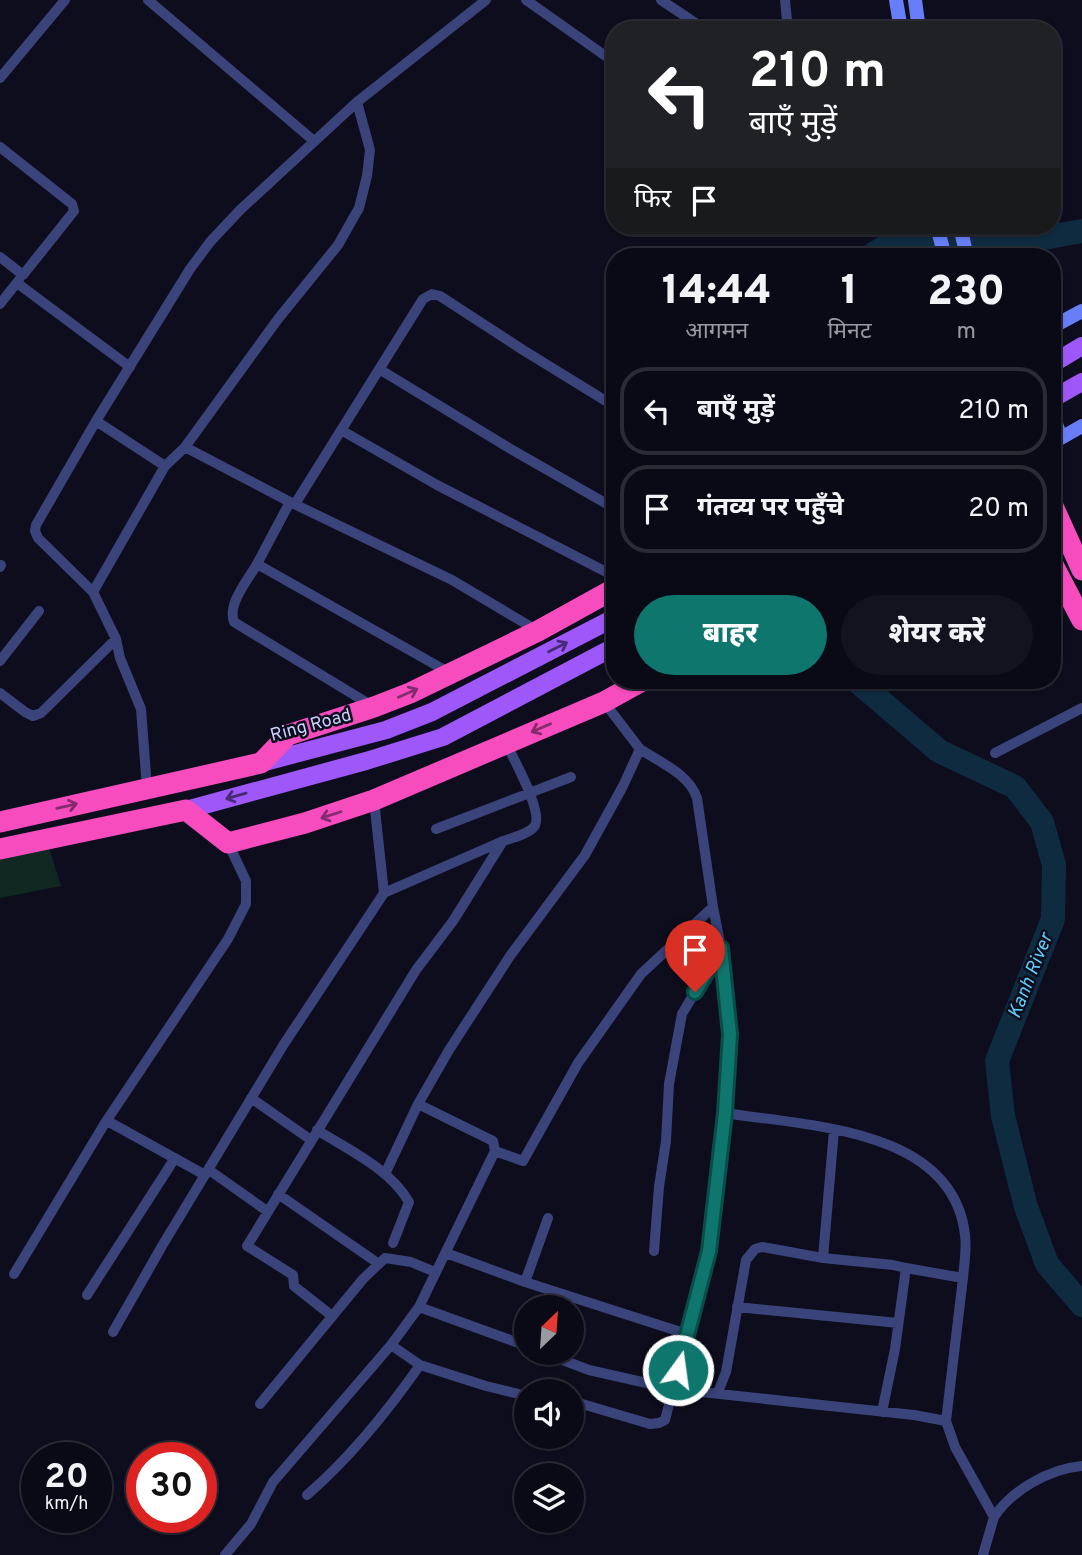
<!DOCTYPE html>
<html lang="hi">
<meta charset="utf-8">
<style>
body{margin:0;font-family:Overpass,"Noto Sans Devanagari",sans-serif;background:#13131f;color:#f1f3f6;height:100vh;display:flex;flex-direction:column;font-size:26px;white-space:nowrap}
*{box-sizing:border-box;margin:0}
p{font-size:23px;color:#999aa1}
.icon{flex:none;width:38px;height:38px;fill:none;stroke:currentColor;stroke-width:2;stroke-linecap:round;stroke-linejoin:round}
.map{position:relative;flex:1;overflow:hidden}
.details{position:absolute;left:606px;top:248px;width:455px;height:441px;display:flex;flex-direction:column;background:#0a0a16;border-radius:28px;box-shadow:0 2px 5px #0004,0 0 0 2px #2a2b35}
.details>*{flex:none}
.guide{position:absolute;left:606px;top:21px;width:455px;height:214px;border-radius:28px;box-shadow:0 2px 5px #0004,0 0 0 2px #2a2b35;background:#202124;color:#fff;overflow:hidden}
.needle{width:46px;rotate:25deg}
.controls{position:absolute;left:514px;top:1295px;display:grid;gap:14px}
.controls a{display:grid;place-items:center;width:70px;height:70px;border-radius:50%;background:#0a0a16;box-shadow:0 2px 5px #0004,0 0 0 2px #2a2b35;font-size:35px}
.speed{position:absolute;left:21px;top:1442px;display:flex;gap:14px;font-size:35px;font-weight:700;text-align:center}
.speed>*{display:grid;place-content:center;width:91px;height:91px;border-radius:50%;background:#0a0a16;box-shadow:0 2px 5px #0004,0 0 0 2px #2a2b35;line-height:1}
.speed small{font-size:18px;font-weight:400}
.speed .limit{border:10px solid #d22;background:#fff;color:#111}
.pin{position:absolute;display:grid;place-items:center;width:60px;height:60px;color:#fff;margin:-72px -30px;border-radius:50% 50% 50% 0;rotate:-45deg;box-shadow:0 0 7px #0007}
.pin .icon{rotate:45deg}
.me{position:absolute;width:77px;margin:-38px;rotate:14deg;stroke-linejoin:round;filter:drop-shadow(0 0 5px #0008)}
.turn{display:flex;align-items:center;gap:24px;height:147px;padding:0 28px;font-size:32px}
.turn .icon{width:91px;height:91px;stroke-width:2.5}
.turn b{display:block;font-size:49px;line-height:60px}
.then{display:flex;align-items:center;height:66px;padding:0 28px;background:#0003;gap:14px;font-size:26px}
.eta{display:flex;justify-content:space-evenly;align-items:center;height:119px;text-align:center}
.eta b{font-size:42px;font-weight:800;line-height:49px}
.action{display:flex;gap:14px;margin-top:auto;padding:14px 28px}
.action a{flex:1;height:80px;border-radius:42px;background:#0f766e;color:#fff;font-size:28px;font-weight:800;line-height:80px;text-align:center}
.action a+a{background:#13131f;color:#f1f3f6}
ul{padding:0;list-style:none}
li{display:flex;align-items:center;gap:21px;height:88px;margin:0 14px 10px;padding:0 14px;border:4px solid #2a2b35;border-radius:28px}
li div{flex:1}
li b{display:block;font-size:26px}
li em{font-style:normal}
.map>svg:first-child{display:block}
.green{fill:#102722}
.lines{fill:none;stroke-linecap:round;stroke-linejoin:round}
.river{stroke:#0e2b40;stroke-width:24}
.street{stroke:#3a437a;stroke-width:10}
.secondary{stroke:#677ef8;stroke-width:14}
.primary{stroke:#9e57f8;stroke-width:18}
.highway{stroke:#f74cbd;stroke-width:21}
.oneway{stroke:#472b75}
.oneway2{stroke:#822c6d}
.route-casing{stroke:#0a4d48;stroke-width:18}
.route{stroke:#0f766e;stroke-width:12}
.labels{text-anchor:middle;dominant-baseline:central;stroke-width:5;stroke-linejoin:round;paint-order:stroke}
.street-label{font-size:18px;fill:#cbcffd;stroke:#0d0d1d}
.water-label{font-size:19px;font-style:italic;fill:#5ecdf8;stroke:#0d0d1d}
</style>
<div class="map">
<svg width="1082" height="1555" viewBox="0 0 1082 1555">
<rect width="100%" height="100%" fill="#0d0d1d"/>
<path class="green" d="M 49,848 L 61,886 L 0,898 L 0,860 Z"/>
<g class="lines">
<path class="river" d="M 869,257 L 885,247 L 1009,244 L 1082,231
M 857,681 L 939,751 L 1015,787 L 1042,822 L 1054,865 L 1053,919 L 997,1061 L 1003,1116 L 1026,1207 L 1047,1264 L 1082,1305"/>
<path class="street" d="M 148,0 L 314,141
M 526,0 L 614,62
M 661,0 L 706,30
M 785,0 L 788,30
M 0,78 L 65,0
M 0,147 L 72,204 L 74,211 L 23,275 L 0,257
M 17,283 L 130,367
M 0,304 L 19,280
M 379,369 L 509,448 L 614,508
M 96,421 L 165,466 L 185,447 L 290,502 L 452,580 L 538,631
M 341,430 L 437,485 L 614,576
M 185,447 L 278,319 L 338,245 L 359,208 L 367,176 L 370,150 L 357,102
M 290,502 L 257,564 L 450,673
M 295,504 L 423,299 L 432,294 L 440,296 L 523,350 L 614,406
M 257,564 C 248,580 227,604 234,622 L 374,707
M 0,567 L 1,565
M 93,592 L 165,466
M 0,661 L 39,611
M 0,693 L 25,712 L 33,716 L 41,713 L 116,639
M 995,753 L 1082,708
M 147,788 L 141,709 L 120,658 L 116,639 L 93,592 L 38,538 L 35,531 L 36,525 L 96,421 L 190,269 L 210,242 L 240,210 L 357,102 L 486,0
M 436,829 L 571,777
M 503,841 C 512,838 528,834 534,827 C 545,814 513,758 506,743
M 251,1098 L 311,1140
M 725,1113 C 807,1126 953,1128 965,1235 C 967,1249 964,1265 963,1278
M 105,1123 L 228,939 L 246,904 L 246,881 L 228,843
M 317,1130 C 349,1150 390,1169 409,1202 L 393,1243
M 495,1151 L 523,1161 L 578,1063 L 641,974 L 713,907 L 697,798 C 689,774 661,763 640,749
M 209,1170 L 267,1211
M 385,1174 L 418,1104
M 278,1194 L 379,1264
M 654,1251 L 659,1187 L 666,1141 L 669,1084 L 682,1014 L 721,948
M 446,1253 L 525,1282 L 687,1334
M 823,1258 L 834,1130
M 906,1268 L 963,1278 L 946,1421 L 955,1447 L 994,1517 L 983,1555
M 14,1274 L 105,1123 L 111,1123 L 205,1175
M 525,1282 L 548,1218
M 87,1295 L 175,1158
M 419,1307 L 527,1346
M 737,1307 L 898,1323
M 332,1316 L 294,1286 L 293,1275 L 247,1246 L 416,970 L 453,921 L 503,841 L 384,893
M 113,1332 L 162,1246 L 284,1044 L 384,893 L 374,800
M 391,1345 L 420,1365 L 486,1386 L 527,1396
M 544,1353 L 589,1370 L 673,1389 L 914,1415 L 946,1421
M 718,1392 L 726,1372 L 746,1260 L 755,1249 L 762,1247 L 823,1258 L 893,1265 L 906,1268 L 895,1349 L 882,1412
M 572,1401 L 650,1424 L 659,1423 L 665,1420 L 709,1251 L 729,1079 L 730,1034 L 721,948 L 713,907
M 260,1404 L 363,1279 L 385,1258 L 411,1262 L 435,1272
M 307,1495 C 351,1457 387,1412 420,1365
M 994,1517 C 1012,1490 1049,1469 1082,1466
M 225,1555 L 251,1524 L 273,1482 L 391,1345 L 419,1307 L 495,1151 L 493,1141 L 418,1104 L 449,1050 L 510,956 L 585,855 L 623,786 L 640,749 L 604,702"/>
<path class="secondary" d="M 896,0 L 901,30
M 915,0 L 919,30
M 937,226 L 945,257
M 960,226 L 967,257
M 1052,327 L 1082,311
M 1052,414 L 1061,437
M 1052,443 L 1082,426"/>
<path class="primary" d="M 1052,364 L 1082,346
M 1052,399 L 1082,382
M 261,763 L 386,730 L 432,712 L 614,618
M 186,810 L 366,761 L 443,737 L 614,647"/>
<path class="highway" d="M 1052,504 L 1082,570
M 1052,563 L 1082,620
M 0,822 L 261,763 L 288,735 L 374,707 L 410,693 L 538,631 L 614,589
M 0,849 L 186,810 L 228,843 L 305,823 L 374,800 L 604,702 L 642,681"/>
</g>
<defs><path id="oneway-shaft" d="M-6 0H5M1.5-3L5.5 0L1.5 3" fill="none" stroke-width="1.6" stroke-linecap="round" stroke-linejoin="round" transform="scale(1.75)"/></defs>
<g class="oneway">
<use href="#oneway-shaft" transform="translate(558 647) rotate(-27)"/>
<use href="#oneway-shaft" transform="translate(236 796) rotate(164)"/>
</g>
<g class="oneway2">
<use href="#oneway-shaft" transform="translate(408 693) rotate(-24)"/>
<use href="#oneway-shaft" transform="translate(541 728) rotate(156)"/>
<use href="#oneway-shaft" transform="translate(67 806) rotate(-13)"/>
<use href="#oneway-shaft" transform="translate(331 815) rotate(162)"/>
</g>
<g class="lines">
<g class="route-casing">
<path id="route" d="M 678,1370 L 709,1251 L 725,1113 L 730,1034 L 721,948 L 695,992"/>
</g>
<use href="#route" class="route"/>
</g>
<g class="labels">
<g class="street-label">
<text transform="translate(311 726) rotate(-15)">Ring Road</text>
</g>
<g class="water-label">
<text transform="translate(1031 976) rotate(-68)">Kanh River</text>
</g>
</g>
</svg>
<div class="controls">
<a><svg class="needle" viewBox="-14 -14 28 28"><path d="M0-13l5 13h-10z" fill="#e53935"/><path d="M0 13l5-13h-10z" fill="#999aa1"/></svg></a>
<a><svg class="icon" aria-label="sound" viewBox="0 0 24 24"><path d="M4 9h4l5-4v14l-5-4H4zM17 9q2 3 0 6"/></svg></a>
<a><svg class="icon" aria-label="layers" viewBox="0 0 24 24"><path d="M12 4l9 5-9 5-9-5zM3 14l9 5 9-5"/></svg></a>
</div>
<div class="speed"><div>20<small>km/h</small></div><div class="limit">30</div></div>
<div class="pin" style="left:695px;top:992px;background:#d93025"><svg class="icon" aria-label="arrive" viewBox="0 0 24 24"><path d="M6 21V4h12l-3 4 3 4H6"/></svg></div>
<svg class="me" style="left:678px;top:1370px" viewBox="-20 -20 40 40"><circle r="17" fill="#0f766e" stroke="#fff" stroke-width="3"/><path d="M0-11L8 9 0 5-8 9z" fill="#fff"/></svg>
<div class="guide">
<div class="turn"><svg class="icon" aria-label="left" viewBox="0 0 24 24"><path d="M17 20v-9H6M10 6l-5 5 5 5"/></svg><div><b>210 m</b>बाएँ मुड़ें</div></div>
<div class="then">फिर<svg class="icon" aria-label="arrive" viewBox="0 0 24 24"><path d="M6 21V4h12l-3 4 3 4H6"/></svg></div>
</div>
<section class="details">
<div class="eta">
<div><b>14:44</b><p>आगमन</p></div>
<div><b>1</b><p>मिनट</p></div>
<div><b>230</b><p>m</p></div>
</div>
<ul>
<li><svg class="icon" aria-label="left" viewBox="0 0 24 24"><path d="M17 20v-9H6M10 6l-5 5 5 5"/></svg><div><b>बाएँ मुड़ें</b></div><em>210 m</em></li>
<li><svg class="icon" aria-label="arrive" viewBox="0 0 24 24"><path d="M6 21V4h12l-3 4 3 4H6"/></svg><div><b>गंतव्य पर पहुँचे</b></div><em>20 m</em></li>
</ul>
<div class="action"><a>बाहर</a><a>शेयर करें</a></div>
</section>
</div>
